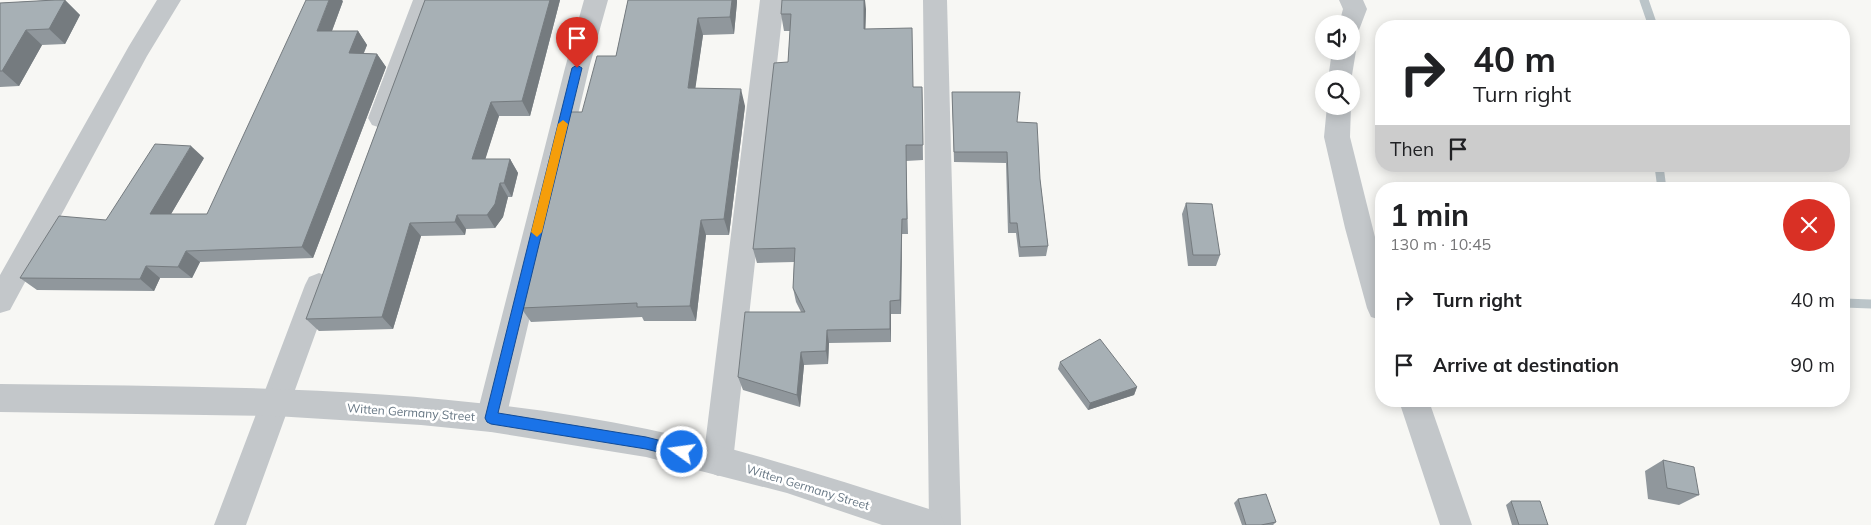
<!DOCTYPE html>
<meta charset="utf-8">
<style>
body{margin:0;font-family:Mulish,sans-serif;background:#f6f6f6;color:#202124;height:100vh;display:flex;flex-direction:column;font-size:19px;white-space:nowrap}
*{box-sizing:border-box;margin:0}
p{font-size:16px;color:#757577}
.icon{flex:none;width:28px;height:28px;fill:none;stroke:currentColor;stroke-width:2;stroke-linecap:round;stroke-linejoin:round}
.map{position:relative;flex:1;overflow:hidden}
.panel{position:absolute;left:1375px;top:182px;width:475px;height:225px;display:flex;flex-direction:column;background:#fff;border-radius:20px;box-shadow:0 2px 12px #0003}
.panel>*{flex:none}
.banner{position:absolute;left:1375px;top:20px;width:475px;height:152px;border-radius:20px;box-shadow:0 2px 12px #0003;background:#fff;color:#202124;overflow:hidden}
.tools{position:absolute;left:1315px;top:15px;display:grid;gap:10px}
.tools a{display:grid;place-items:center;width:45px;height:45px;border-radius:50%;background:#fff;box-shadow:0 2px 12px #0003;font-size:25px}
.pin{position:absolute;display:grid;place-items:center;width:42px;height:42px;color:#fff;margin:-51px -21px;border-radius:50% 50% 50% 0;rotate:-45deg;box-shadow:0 0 5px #0007}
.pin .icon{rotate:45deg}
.me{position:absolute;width:55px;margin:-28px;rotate:284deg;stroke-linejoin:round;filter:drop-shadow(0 0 4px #0008)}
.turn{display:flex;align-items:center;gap:18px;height:105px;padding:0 15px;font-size:22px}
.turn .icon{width:65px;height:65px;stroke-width:2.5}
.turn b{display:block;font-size:35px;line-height:42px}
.then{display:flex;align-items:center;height:48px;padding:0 15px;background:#0003;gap:10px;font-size:19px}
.round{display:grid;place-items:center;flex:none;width:52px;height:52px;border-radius:26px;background:#f6f6f6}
.summary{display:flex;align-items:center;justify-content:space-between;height:85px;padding:0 15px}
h1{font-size:30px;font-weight:700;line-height:38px}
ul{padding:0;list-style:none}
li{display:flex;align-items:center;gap:15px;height:65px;padding:0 15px}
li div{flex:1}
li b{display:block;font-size:19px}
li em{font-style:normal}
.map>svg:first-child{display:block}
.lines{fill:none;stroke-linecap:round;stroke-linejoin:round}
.stream{stroke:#bbc5c9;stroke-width:9}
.minor{fill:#c3c7ca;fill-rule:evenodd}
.tertiary{fill:#c3c7ca;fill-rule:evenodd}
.wall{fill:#90979c}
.shaded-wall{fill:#757b7f}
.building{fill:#a7b0b5;stroke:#757b7f}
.route{fill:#1a73e8;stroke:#114b97}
.slow{fill:#f59e0b}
.labels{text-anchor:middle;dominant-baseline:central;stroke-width:5;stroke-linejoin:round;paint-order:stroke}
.street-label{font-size:12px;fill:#677784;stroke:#fff}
</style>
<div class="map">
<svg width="1871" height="525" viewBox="0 0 1871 525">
<rect width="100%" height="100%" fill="#f7f7f4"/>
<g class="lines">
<path class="stream" d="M 1644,0 L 1653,26
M 1659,166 L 1662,189
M 1844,303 L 1871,304"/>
<path class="minor" d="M 413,0 L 437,0 L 394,118 L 390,125 L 381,128 L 372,125 L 368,118 Z
M 584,0 L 608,0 L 589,68 L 506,418 L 502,428 L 491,432 L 480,428 L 476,418 L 565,68 Z
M 760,0 L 784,0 L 733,461 L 729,471 L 718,476 L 707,471 L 703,461 Z
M 923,0 L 947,0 L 961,525 L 929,525 Z
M 1339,0 L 1363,0 L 1367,9 L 1359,30 L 1351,32 L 1351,24 L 1339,24 L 1343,9 Z
M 1351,44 L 1356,51 L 1351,81 L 1351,79 L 1328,79 L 1332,51 L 1351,51 Z
M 1327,106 L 1351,106 L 1350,137 L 1381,261 L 1381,320 L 1371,317 L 1367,308 L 1345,228 L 1324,137 Z
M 319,273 L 329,277 L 333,285 L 246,525 L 214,525 L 305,285 L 309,277 Z
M 1399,401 L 1429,401 L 1472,525 L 1440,525 Z"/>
<path class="tertiary" d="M 157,0 L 181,0 L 147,56 L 10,310 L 0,313 L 0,275 L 129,46 Z
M 0,384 C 216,387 434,385 647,429 C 743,449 836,479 929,509 L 940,514 L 945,525 L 882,525 L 787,493 L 646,457 L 491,432 L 421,425 L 275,416 L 0,412 Z"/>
</g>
<path class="wall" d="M 55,0 L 65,0 L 80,15 L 65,44 L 42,45 L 19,86 L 0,87 L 0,3 Z
M 425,0 L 560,0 L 530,116 L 499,116 L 485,159 L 510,159 L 518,173 L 512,197 L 508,197 L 503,217 L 495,228 L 466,229 L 465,235 L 421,236 L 393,329 L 319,331 L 306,319 Z
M 628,0 L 737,0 L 737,2 L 734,34 L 703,35 L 695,88 L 745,106 L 729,235 L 706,235 L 696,321 L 644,321 L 642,317 L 531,322 L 521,308 L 582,112 L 616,56 Z
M 343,1 L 332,31 L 358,31 L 367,45 L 364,53 L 377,54 L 386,67 L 313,258 L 200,262 L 192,278 L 160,278 L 154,291 L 37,290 L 20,278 L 106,220 L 204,158 L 171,214 L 207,214 Z
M 866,9 L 865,29 L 913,87 L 922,87 L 923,160 L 906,161 L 908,234 L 902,234 L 901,314 L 891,314 L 891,342 L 829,343 L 828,364 L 804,365 L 800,407 L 743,390 L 738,377 L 801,312 L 796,302 L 793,288 L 794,262 L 757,263 L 753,249 L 788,62 L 790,31 L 784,31 L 781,14 Z
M 952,92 L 1017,122 L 1040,179 L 1048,246 L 1046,256 L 1019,257 L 1016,233 L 1008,233 L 1006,163 L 954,162 Z
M 1186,203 L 1220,255 L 1216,266 L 1188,266 L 1182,214 Z
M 1060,362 L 1137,387 L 1134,395 L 1088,410 L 1058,369 Z
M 1663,460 L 1699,495 L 1679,505 L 1648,499 L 1645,471 Z
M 1238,499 L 1276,522 L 1273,525 L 1242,525 L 1234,503 Z
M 1511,501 L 1548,525 L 1512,525 L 1506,505 Z"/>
<path class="shaded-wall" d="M 65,0 L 80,15 L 65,44 L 49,29 Z
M 329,0 L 342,0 L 343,1 L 327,44 L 317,31 Z
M 550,0 L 560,0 L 530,116 L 522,101 Z
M 732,0 L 737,0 L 737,2 L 734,34 L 730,17 Z
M 864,0 L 865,0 L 866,9 L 865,46 L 864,29 Z
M 698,18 L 703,35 L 693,105 L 688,88 Z
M 26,30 L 42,45 L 19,86 L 2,71 Z
M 358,31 L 367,45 L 358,66 L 349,53 Z
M 377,54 L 386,67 L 313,258 L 302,247 Z
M 741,89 L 745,106 L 729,235 L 724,219 Z
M 491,102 L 499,116 L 481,173 L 472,159 Z
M 191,146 L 204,158 L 164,226 L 150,214 Z
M 510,159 L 518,173 L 512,197 L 504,183 Z
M 500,183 L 508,197 L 503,217 L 495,228 L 487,215 Z
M 457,215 L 466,229 L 465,235 L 455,222 Z
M 902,219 L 902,234 L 901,314 L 900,300 Z
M 701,220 L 706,235 L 696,321 L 690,306 Z
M 410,223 L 421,236 L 393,329 L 382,317 Z
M 186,251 L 200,262 L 192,278 L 178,267 Z
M 146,266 L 160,278 L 154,291 L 140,279 Z
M 890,301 L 891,314 L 891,342 L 890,329 Z
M 827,330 L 829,343 L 828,364 L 826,351 Z
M 801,352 L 804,365 L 800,407 L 797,395 Z
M 1137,387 L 1134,395 L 1088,410 L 1090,403 Z"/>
<path class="building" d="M 55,0 L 65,0 L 49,29 L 26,30 L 2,71 L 0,71 L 0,3 Z
M 306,0 L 329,0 L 317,31 L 358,31 L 349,53 L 377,54 L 302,247 L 186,251 L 178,267 L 146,266 L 140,279 L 20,278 L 59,216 L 106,220 L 155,144 L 191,146 L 150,214 L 207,214 Z
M 425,0 L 550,0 L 522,101 L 491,102 L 472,159 L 510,159 L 504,183 L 500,183 L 495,204 L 487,215 L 457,215 L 455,222 L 410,223 L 382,317 L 306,319 Z
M 628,0 L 732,0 L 730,17 L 698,18 L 688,88 L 741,89 L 724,219 L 701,220 L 690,306 L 637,307 L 637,303 L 521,308 L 558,154 L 571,112 L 582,112 L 597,56 L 616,56 Z
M 782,0 L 864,0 L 864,29 L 912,28 L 913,87 L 922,87 L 923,145 L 906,145 L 907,219 L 902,219 L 900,300 L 890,301 L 890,329 L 827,330 L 826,351 L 801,352 L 797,395 L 738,377 L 745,312 L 805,312 L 793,288 L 795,248 L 753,249 L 774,63 L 788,62 L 791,14 L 781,14 Z
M 952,92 L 1020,92 L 1017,122 L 1037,123 L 1040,179 L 1048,246 L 1020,247 L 1017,223 L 1010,223 L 1007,152 L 954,152 Z
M 1186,203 L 1212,204 L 1220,255 L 1193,255 Z
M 1100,339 L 1137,387 L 1090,403 L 1060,362 Z
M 1663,460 L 1694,467 L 1699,495 L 1667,488 Z
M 1266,494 L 1276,522 L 1261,525 L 1246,525 L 1238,499 Z
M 1511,501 L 1540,501 L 1548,525 L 1519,525 Z"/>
<path class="route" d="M 577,65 L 582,68 L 498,413 L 646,437 L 682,446 L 686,448 L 688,452 L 686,456 L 682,458 L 646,449 L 491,424 L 487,422 L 485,418 L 572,68 Z"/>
<path class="slow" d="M 563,120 L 568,124 L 542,232 L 537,237 L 531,232 L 558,124 Z"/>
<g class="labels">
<g class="street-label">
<text transform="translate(411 412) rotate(4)">Witten Germany Street</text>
<text transform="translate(808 487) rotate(17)">Witten Germany Street</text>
</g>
</g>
</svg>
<div class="tools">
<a><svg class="icon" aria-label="sound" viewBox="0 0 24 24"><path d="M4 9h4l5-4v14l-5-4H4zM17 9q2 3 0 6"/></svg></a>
<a><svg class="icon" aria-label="search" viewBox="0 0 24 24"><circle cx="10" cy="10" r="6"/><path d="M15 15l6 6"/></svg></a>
</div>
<div class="pin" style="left:577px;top:68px;background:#d93025"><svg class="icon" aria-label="arrive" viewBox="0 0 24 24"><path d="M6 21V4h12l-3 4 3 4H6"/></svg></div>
<svg class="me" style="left:682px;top:452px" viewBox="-20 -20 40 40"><circle r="17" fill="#1a73e8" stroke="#fff" stroke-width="3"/><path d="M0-11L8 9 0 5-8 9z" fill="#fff"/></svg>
<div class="banner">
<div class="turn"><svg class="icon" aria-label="right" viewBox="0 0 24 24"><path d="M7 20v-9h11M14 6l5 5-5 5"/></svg><div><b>40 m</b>Turn right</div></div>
<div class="then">Then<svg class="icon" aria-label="arrive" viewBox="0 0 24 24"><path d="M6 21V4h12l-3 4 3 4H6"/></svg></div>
</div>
<section class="panel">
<div class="summary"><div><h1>1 min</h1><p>130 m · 10:45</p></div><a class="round" style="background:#d93025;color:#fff"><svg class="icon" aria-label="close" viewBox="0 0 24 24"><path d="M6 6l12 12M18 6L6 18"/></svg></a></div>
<ul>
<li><svg class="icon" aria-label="right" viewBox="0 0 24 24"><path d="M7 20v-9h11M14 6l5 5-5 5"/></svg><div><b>Turn right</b></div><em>40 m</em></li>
<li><svg class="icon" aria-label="arrive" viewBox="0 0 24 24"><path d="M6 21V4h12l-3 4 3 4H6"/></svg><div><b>Arrive at destination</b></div><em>90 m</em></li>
</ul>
</section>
</div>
